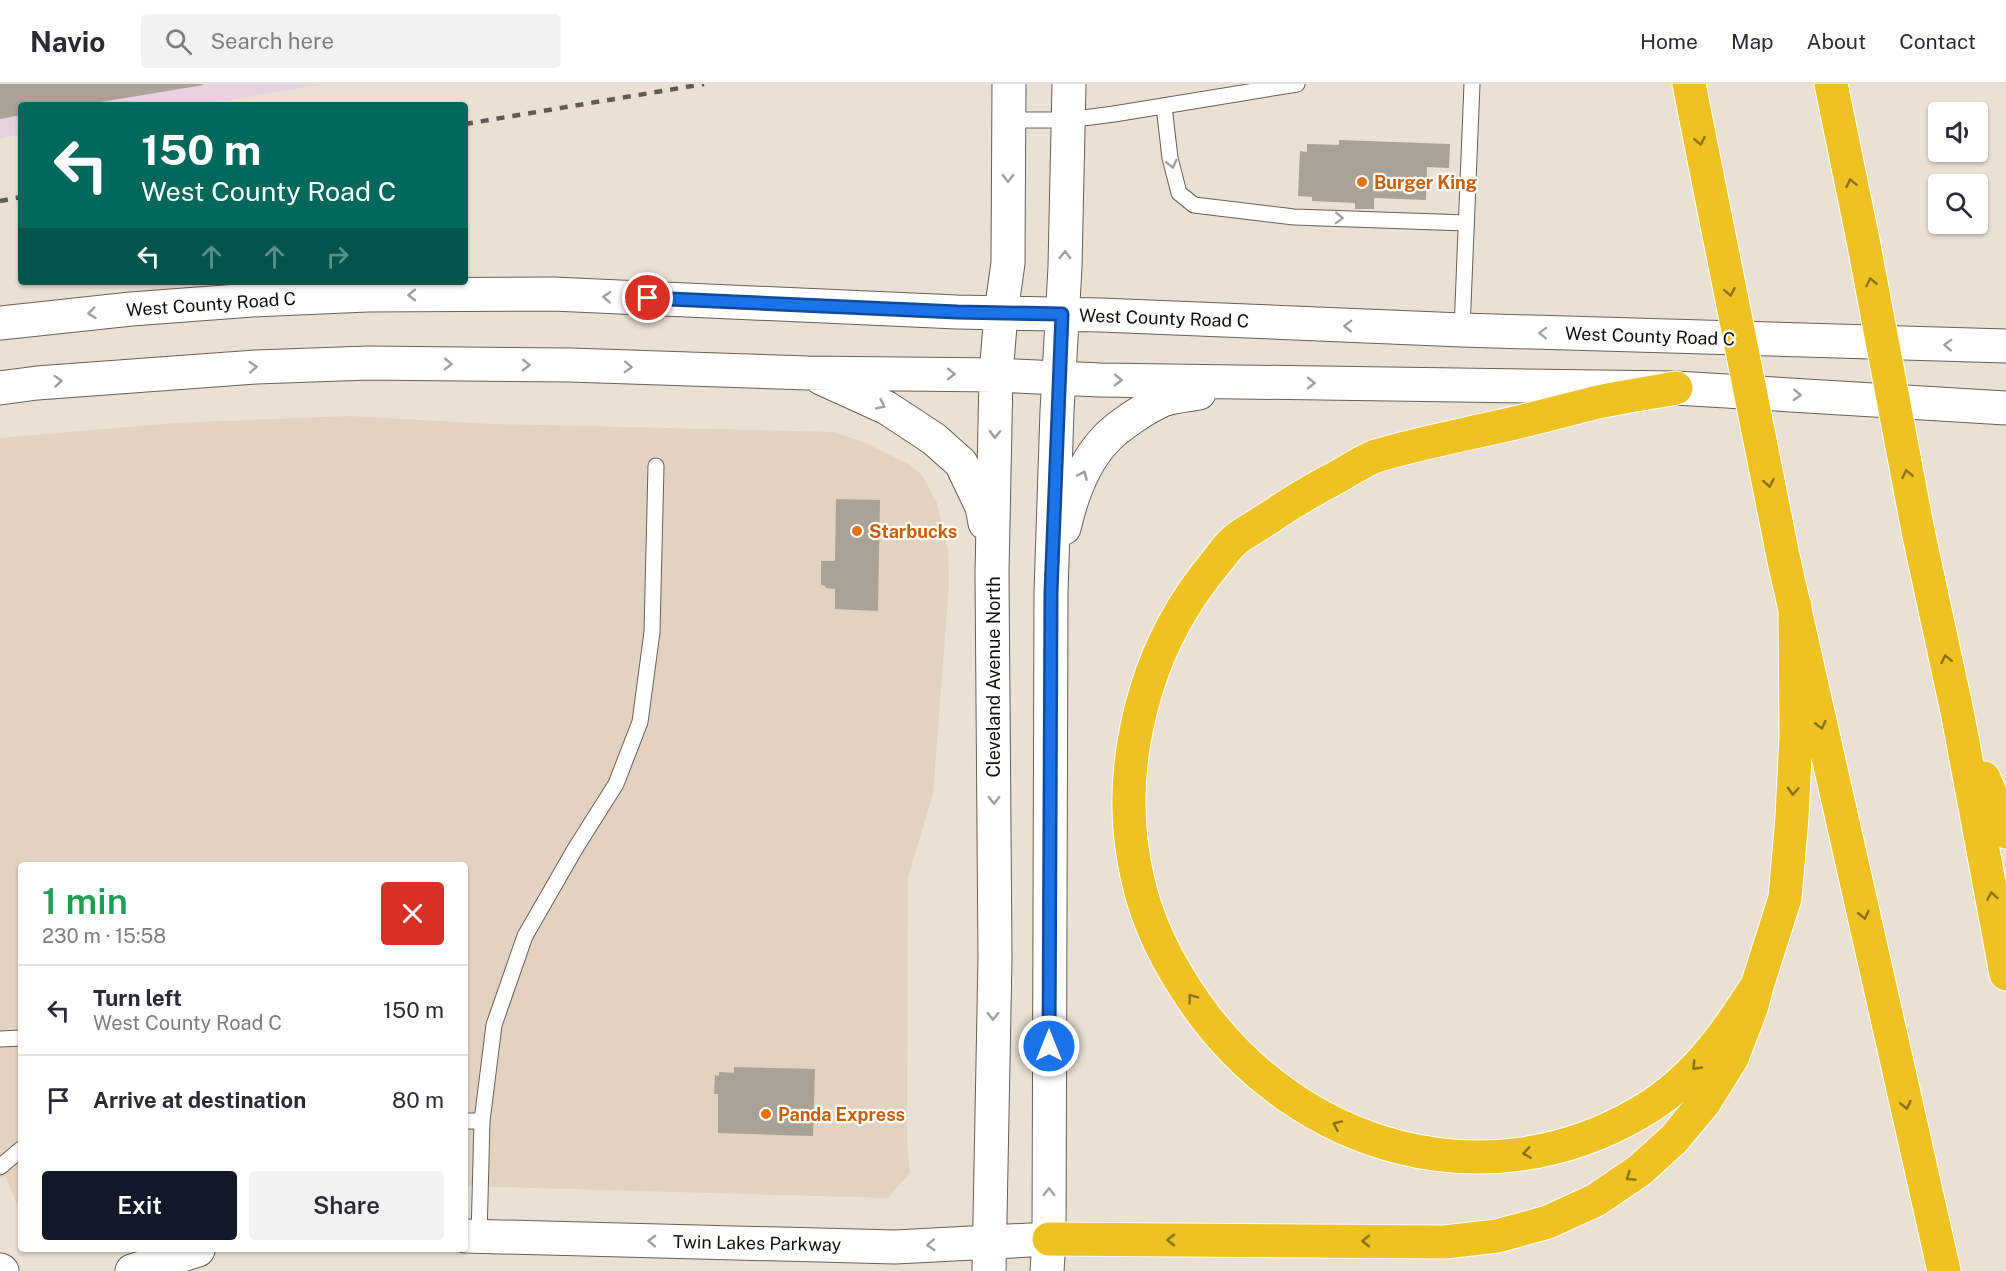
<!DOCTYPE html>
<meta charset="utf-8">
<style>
body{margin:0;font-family:"Public Sans",sans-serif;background:#f2f2f3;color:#2b2b33;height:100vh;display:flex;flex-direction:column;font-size:22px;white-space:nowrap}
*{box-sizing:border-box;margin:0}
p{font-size:20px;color:#7c7c81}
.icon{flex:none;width:33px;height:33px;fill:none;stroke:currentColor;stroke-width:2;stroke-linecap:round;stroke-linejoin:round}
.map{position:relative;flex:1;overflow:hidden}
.details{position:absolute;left:18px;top:778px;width:450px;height:390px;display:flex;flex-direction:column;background:#fff;border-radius:6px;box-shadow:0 2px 4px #0004}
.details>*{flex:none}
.hud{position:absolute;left:18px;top:18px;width:450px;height:183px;border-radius:6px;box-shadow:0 2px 4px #0004;background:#00695c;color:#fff;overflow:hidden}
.buttons{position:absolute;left:1928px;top:18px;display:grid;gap:12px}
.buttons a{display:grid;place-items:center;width:60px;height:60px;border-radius:6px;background:#fff;box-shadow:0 2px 4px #0004;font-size:30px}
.pin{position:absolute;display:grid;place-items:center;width:51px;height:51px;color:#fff;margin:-26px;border:3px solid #fff;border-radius:50%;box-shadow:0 2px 6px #0007}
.me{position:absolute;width:66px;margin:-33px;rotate:0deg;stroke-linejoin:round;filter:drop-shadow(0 0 4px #0008)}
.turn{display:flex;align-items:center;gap:21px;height:126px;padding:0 24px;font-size:27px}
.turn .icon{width:78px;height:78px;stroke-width:2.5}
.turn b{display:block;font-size:42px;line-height:51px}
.lanes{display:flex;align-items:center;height:57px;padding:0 24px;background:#0003;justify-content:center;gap:30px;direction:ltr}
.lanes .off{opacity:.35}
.round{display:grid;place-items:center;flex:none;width:63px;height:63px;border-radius:6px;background:#f2f2f3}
.summary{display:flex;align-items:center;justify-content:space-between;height:102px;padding:0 24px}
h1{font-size:36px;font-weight:600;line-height:45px;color:#1e9e55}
.primary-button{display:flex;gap:12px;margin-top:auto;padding:12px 24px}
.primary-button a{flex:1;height:69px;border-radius:6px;background:#111827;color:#fff;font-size:24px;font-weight:600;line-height:69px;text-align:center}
.primary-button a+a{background:#f2f2f3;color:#2b2b33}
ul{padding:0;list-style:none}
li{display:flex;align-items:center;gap:18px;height:90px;padding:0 24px;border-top:2px solid #e1e1e2}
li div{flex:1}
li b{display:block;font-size:22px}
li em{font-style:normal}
header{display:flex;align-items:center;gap:36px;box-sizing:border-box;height:84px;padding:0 30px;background:#fff;border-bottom:2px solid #e1e1e2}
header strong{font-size:28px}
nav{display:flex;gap:33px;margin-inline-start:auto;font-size:21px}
.search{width:420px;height:54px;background:#f2f2f3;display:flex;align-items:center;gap:15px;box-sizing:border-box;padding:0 21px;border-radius:6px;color:#7c7c81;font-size:22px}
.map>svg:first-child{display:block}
.built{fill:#e2d2c1}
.industrial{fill:#e5d1e0}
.building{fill:#aba297}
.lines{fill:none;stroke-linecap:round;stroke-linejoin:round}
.lane-casing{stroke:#696056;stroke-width:17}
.secondary-casing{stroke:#696056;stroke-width:35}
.highway-casing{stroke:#fff;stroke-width:35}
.lane{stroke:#fff;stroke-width:15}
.secondary{stroke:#fff;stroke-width:33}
.highway{stroke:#eec222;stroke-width:33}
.rail{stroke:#605a54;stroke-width:4.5;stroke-dasharray:8 8;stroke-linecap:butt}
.highway-bridge-casing{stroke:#fff;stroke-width:35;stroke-linecap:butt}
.highway-bridge{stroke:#eec222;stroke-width:33}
.oneway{stroke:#8b7117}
.oneway2{stroke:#a09f9d}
.route-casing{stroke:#114b97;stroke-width:15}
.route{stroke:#1a73e8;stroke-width:10}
.food-dot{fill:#e8710a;stroke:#fff;stroke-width:2}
.labels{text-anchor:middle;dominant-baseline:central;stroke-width:4.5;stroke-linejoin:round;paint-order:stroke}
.food-label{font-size:18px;font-weight:bold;fill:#c56008;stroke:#fff;text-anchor:start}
.street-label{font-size:18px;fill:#110e0a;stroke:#fff}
</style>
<header>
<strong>Navio</strong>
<div class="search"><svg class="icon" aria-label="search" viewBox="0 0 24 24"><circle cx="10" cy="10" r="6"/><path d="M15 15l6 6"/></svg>Search here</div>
<nav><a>Home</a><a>Map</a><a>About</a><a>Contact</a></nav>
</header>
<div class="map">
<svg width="2006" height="1187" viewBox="0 0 2006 1187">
<rect width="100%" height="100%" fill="#eae0d4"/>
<path class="built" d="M 350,332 L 492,340 L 834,348 L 863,358 L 908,380 L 921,390 L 937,419 L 948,465 L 949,500 L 933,710 L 908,793 L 907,1058 L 910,1089 L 888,1114 L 465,1102 L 465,782 L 21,782 L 21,1121 L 16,1118 L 6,1093 L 0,1094 L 0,354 L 175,339 Z"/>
<path class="industrial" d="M 0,0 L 326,0 L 198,21 L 21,21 L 21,50 L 0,54 Z"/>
<path class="building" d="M 0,0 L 203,0 L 203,1 L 83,21 L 21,21 L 21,31 L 0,35 Z
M 1339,56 L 1450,60 L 1449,84 L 1427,83 L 1426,116 L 1374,114 L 1374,125 L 1355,125 L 1355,119 L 1312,117 L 1312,113 L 1298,112 L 1300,67 L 1307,68 L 1307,60 L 1339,61 Z
M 836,415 L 880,416 L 878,527 L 835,525 L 835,505 L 826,504 L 825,502 L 821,501 L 821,477 L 835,477 Z
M 734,983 L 815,985 L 813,1052 L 718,1049 L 718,1010 L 714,1010 L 715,991 L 719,992 L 719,988 L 734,989 Z"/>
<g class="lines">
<g class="lane-casing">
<path id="lane" d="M 1164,22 L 1170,74 L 1179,109 L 1194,121 L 1294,133 L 1466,139
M 1009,36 L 1068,36 L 1114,30 L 1297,0
M 1462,246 L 1472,0
M 0,955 L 21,954
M 465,1037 L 482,1037
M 0,1083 L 21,1065
M 479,1153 L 482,1037 L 494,941 L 525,852 L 575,765 L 616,700 L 640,638 L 652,548 L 656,382"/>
</g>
<g class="secondary-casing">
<path id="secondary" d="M 0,239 L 131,225 L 252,216 L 367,211 L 553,210 L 957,228 L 1101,231 L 1462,246 L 2006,262
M 821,294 L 887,324 L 934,355 L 961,379 L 982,423 L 985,439
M 0,304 L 37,299 L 256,283 L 369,279 L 570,281 L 808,289 L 996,291 L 1100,296 L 1676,304 L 2006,324
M 1064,444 C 1071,414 1083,379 1105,356 C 1116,343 1147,323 1163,316 C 1173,312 1188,311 1199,309
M 465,1152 L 895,1163 L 1049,1155
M 0,1186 L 2,1187
M 132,1187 L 198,1166
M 989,1187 L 995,874 L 992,489 L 996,291 L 1001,229 L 1008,179 L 1009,0
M 1047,1187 L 1049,1155 L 1051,508 L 1057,327 L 1065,183 L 1069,0"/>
</g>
<g class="highway-casing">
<path id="highway" d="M 1689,0 L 1719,151
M 1831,0 L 1863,156
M 1676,304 C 1649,309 1621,313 1594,319 C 1562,327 1530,336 1497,343 C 1457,352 1415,360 1376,372 C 1363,377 1351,385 1339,392 C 1312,406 1286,422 1261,439 C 1252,445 1241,450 1233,458 C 1227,463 1222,471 1217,477 C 1185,515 1160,560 1146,607 C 1127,670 1123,733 1138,796 C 1148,842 1171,885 1198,923 C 1300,1065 1484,1119 1639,1029 C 1667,1013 1694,988 1714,963 C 1730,944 1743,922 1757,902
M 1918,447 L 1958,632 L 2006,890
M 1784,477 L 1944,1187
M 1984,694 L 2006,748
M 1049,1155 L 1445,1158 L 1497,1152 L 1548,1138 L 1596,1116 L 1640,1086 L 1674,1055 L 1704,1019 L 1732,974 L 1751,925 L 1757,902 L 1785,814 L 1792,733 L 1796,652 L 1795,522"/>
</g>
<use href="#lane" class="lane"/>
<use href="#secondary" class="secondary"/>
<use href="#highway" class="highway"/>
<path class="rail" d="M 465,40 L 704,0
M 0,117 L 21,113"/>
<g class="highway-bridge-casing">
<path id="highway-bridge" d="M 1719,151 L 1784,477
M 1863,156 L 1918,447"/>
</g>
<use href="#highway-bridge" class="highway-bridge"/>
</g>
<defs><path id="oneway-chevron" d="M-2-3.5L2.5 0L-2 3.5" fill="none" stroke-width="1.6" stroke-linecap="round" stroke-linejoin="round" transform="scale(1.5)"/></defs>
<g class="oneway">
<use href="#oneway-chevron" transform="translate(1700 57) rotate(79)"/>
<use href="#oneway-chevron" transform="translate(1851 99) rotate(-102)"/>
<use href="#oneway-chevron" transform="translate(1871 198) rotate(-101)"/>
<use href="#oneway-chevron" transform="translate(1730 208) rotate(79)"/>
<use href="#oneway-chevron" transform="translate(1907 390) rotate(-101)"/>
<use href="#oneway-chevron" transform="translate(1769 399) rotate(79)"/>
<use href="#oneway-chevron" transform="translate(1946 575) rotate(-102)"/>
<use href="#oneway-chevron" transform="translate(1821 641) rotate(77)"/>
<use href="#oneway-chevron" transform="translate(1793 707) rotate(93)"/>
<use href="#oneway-chevron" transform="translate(1992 812) rotate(-100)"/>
<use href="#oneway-chevron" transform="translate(1864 831) rotate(77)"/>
<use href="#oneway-chevron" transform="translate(1192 914) rotate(-126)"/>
<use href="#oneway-chevron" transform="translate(1696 982) rotate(134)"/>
<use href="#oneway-chevron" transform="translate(1906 1021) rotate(77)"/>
<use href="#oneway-chevron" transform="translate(1337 1041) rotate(-156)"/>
<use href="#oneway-chevron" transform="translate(1527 1069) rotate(171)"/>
<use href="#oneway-chevron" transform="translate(1630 1093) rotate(146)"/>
<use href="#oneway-chevron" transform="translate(1171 1156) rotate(-180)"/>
<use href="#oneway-chevron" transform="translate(1366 1157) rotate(-180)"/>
</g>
<g class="oneway2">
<use href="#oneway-chevron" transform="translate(1172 80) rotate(77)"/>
<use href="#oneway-chevron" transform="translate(1008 94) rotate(90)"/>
<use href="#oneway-chevron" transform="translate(1339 134) rotate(2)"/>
<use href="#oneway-chevron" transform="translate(1065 171) rotate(-89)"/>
<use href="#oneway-chevron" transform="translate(412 211) rotate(180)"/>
<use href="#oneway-chevron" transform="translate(607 213) rotate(-177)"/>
<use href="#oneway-chevron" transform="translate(92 229) rotate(174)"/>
<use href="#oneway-chevron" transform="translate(1348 242) rotate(-178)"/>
<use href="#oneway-chevron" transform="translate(1543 249) rotate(-178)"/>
<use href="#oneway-chevron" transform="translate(1948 261) rotate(-178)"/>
<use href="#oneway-chevron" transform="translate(448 280) rotate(1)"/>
<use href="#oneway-chevron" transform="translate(526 281) rotate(1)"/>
<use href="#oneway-chevron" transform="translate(253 283) rotate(-3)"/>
<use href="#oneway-chevron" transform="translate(628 283) rotate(2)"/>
<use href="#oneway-chevron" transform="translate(951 290) rotate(1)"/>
<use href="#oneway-chevron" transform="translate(1118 296) rotate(1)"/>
<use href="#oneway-chevron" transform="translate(58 297) rotate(-5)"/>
<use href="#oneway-chevron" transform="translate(1311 299) rotate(1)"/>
<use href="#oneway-chevron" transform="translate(1797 311) rotate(3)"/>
<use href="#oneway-chevron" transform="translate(881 321) rotate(25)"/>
<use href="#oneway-chevron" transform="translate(995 350) rotate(91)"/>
<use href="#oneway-chevron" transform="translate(1083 391) rotate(-66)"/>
<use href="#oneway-chevron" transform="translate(994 716) rotate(90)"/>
<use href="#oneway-chevron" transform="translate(993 932) rotate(91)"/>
<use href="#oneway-chevron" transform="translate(1049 1108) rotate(-90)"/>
<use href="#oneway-chevron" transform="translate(652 1157) rotate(-179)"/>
<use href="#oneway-chevron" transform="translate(931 1161) rotate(177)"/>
</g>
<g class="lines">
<g class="route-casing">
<path id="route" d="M 648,214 L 957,228 L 1062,230 L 1051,508 L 1049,962"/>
</g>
<use href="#route" class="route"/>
</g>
<g class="food-dot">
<circle cx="1362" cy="98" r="6"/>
<circle cx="857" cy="447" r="6"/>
<circle cx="766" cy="1030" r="6"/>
</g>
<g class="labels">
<g class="food-label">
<text x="1374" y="98">Burger King</text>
<text x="869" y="447">Starbucks</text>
<text x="778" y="1030">Panda Express</text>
</g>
<g class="street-label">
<text transform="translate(211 220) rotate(-4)">West County Road C</text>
<text transform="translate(1164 234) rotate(2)">West County Road C</text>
<text transform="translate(1650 252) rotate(2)">West County Road C</text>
<text transform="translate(993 593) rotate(-90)">Cleveland Avenue North</text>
<text transform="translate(757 1159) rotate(1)">Twin Lakes Parkway</text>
</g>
</g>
</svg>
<div class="buttons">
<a><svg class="icon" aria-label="sound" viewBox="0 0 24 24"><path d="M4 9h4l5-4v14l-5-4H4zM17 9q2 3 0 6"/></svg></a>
<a><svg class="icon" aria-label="search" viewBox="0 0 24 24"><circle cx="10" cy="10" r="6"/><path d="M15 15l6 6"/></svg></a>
</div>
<div class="pin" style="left:648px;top:214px;background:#d93025"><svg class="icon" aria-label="arrive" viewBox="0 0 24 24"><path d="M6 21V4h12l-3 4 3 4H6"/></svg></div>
<svg class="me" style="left:1049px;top:962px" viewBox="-20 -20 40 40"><circle r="17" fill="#1a73e8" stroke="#fff" stroke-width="3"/><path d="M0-11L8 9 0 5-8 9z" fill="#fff"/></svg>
<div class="hud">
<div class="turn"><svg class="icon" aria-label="left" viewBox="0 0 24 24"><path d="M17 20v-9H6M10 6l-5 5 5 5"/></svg><div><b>150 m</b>West County Road C</div></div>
<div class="lanes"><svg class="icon" aria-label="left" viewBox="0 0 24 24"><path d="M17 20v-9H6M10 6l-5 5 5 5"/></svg><svg class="icon off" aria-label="ahead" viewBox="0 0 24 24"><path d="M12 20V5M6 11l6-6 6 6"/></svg><svg class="icon off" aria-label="ahead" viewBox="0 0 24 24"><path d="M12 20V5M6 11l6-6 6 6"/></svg><svg class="icon off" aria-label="right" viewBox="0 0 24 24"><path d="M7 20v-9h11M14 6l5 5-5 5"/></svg></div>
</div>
<section class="details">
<div class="summary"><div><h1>1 min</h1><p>230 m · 15:58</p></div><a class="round" style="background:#d93025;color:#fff"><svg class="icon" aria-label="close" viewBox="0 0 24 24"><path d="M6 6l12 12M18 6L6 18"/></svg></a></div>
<ul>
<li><svg class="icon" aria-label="left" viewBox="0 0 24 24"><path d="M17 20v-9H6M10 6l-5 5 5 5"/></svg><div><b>Turn left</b><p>West County Road C</p></div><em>150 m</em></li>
<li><svg class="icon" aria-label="arrive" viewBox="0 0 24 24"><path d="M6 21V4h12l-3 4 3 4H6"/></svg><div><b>Arrive at destination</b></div><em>80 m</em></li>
</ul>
<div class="primary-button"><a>Exit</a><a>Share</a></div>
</section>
</div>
